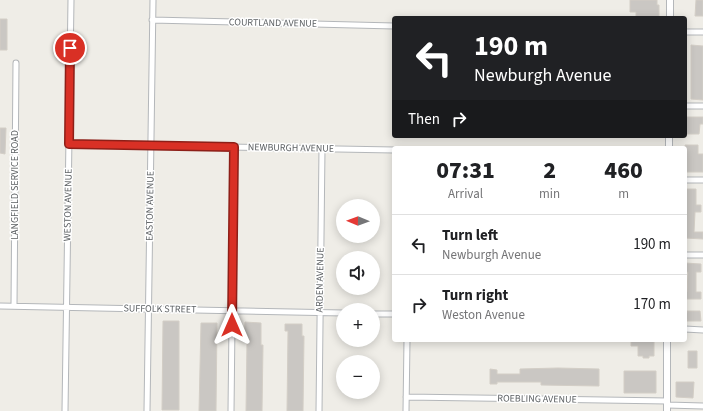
<!DOCTYPE html>
<meta charset="utf-8">
<style>
body{margin:0;font-family:"Source Sans 3",sans-serif;background:#f6f6f6;color:#202124;height:100vh;display:flex;flex-direction:column;font-size:15px;white-space:nowrap}
*{box-sizing:border-box;margin:0}
p{font-size:13px;color:#757577}
.icon{flex:none;width:22px;height:22px;fill:none;stroke:currentColor;stroke-width:2;stroke-linecap:round;stroke-linejoin:round}
.map{position:relative;flex:1;overflow:hidden}
.sheet{position:absolute;left:392px;top:146px;width:295px;height:196px;display:flex;flex-direction:column;background:#fff;border-radius:4px;box-shadow:0 2px 10px #0003}
.sheet>*{flex:none}
.guide{position:absolute;left:392px;top:16px;width:295px;height:122px;border-radius:4px;box-shadow:0 2px 10px #0003;background:#202124;color:#fff;overflow:hidden}
.needle{width:26px;rotate:271deg}
.tools{position:absolute;left:336px;top:199px;display:grid;gap:8px}
.tools a{display:grid;place-items:center;width:44px;height:44px;border-radius:50%;background:#fff;box-shadow:0 2px 10px #0003;font-size:20px}
.pin{position:absolute;display:grid;place-items:center;width:34px;height:34px;color:#fff;margin:-17px;border:2px solid #fff;border-radius:50%;box-shadow:0 1px 4px #0007}
.me{position:absolute;width:44px;margin:-22px;rotate:0deg;stroke-linejoin:round;filter:drop-shadow(0 0 3px #0008)}
.turn{display:flex;align-items:center;gap:14px;height:84px;padding:0 16px;font-size:18px}
.turn .icon{width:52px;height:52px;stroke-width:2.5}
.turn b{display:block;font-size:28px;line-height:34px}
.then{display:flex;align-items:center;height:38px;padding:0 16px;background:#0003;gap:8px;font-size:15px}
.eta{display:flex;justify-content:space-evenly;align-items:center;height:68px;text-align:center}
.eta b{font-size:24px;font-weight:800;line-height:28px}
ul{padding:0;list-style:none}
li{display:flex;align-items:center;gap:12px;height:60px;padding:0 16px;border-top:1px solid #e0e0e0}
li div{flex:1}
li b{display:block;font-size:15px}
li em{font-style:normal}
.map>svg:first-child{display:block}
.building{fill:#cac7c3;stroke:#d3cec6}
.lines{fill:none;stroke-linecap:round;stroke-linejoin:round}
.minor-casing{stroke:#b4b7ba;stroke-width:7}
.tertiary-casing{stroke:#b4b7ba;stroke-width:8}
.minor{stroke:#fff;stroke-width:5}
.tertiary{stroke:#fff;stroke-width:6}
.route-casing{stroke:#8d1f18;stroke-width:10}
.route{stroke:#d93025;stroke-width:7}
.labels{text-anchor:middle;dominant-baseline:central;stroke-width:3;stroke-linejoin:round;paint-order:stroke}
.street-label{font-size:10px;fill:#5e6265;stroke:#fff}
</style>
<div class="map">
<svg width="703" height="411" viewBox="0 0 703 411">
<rect width="100%" height="100%" fill="#efede7"/>
<path class="building" d="M 630,0 L 657,0 L 657,5 L 659,5 L 659,18 L 636,18 L 636,12 L 630,12 Z
M 696,0 L 703,0 L 703,16 L 695,16 Z
M 0,19 L 7,19 L 7,50 L 0,50 Z
M 691,45 L 703,46 L 703,100 L 691,99 Z
M 685,117 L 703,117 L 703,124 L 700,124 L 699,134 L 685,134 Z
M 0,128 L 6,128 L 5,154 L 0,153 Z
M 685,145 L 698,145 L 698,154 L 703,154 L 703,172 L 685,172 Z
M 685,189 L 696,189 L 696,205 L 701,205 L 701,212 L 695,212 L 694,232 L 703,232 L 703,239 L 685,238 Z
M 685,263 L 701,264 L 701,272 L 696,272 L 696,292 L 701,292 L 701,299 L 685,299 L 685,292 L 687,292 L 688,272 L 685,272 Z
M 687,311 L 700,311 L 701,321 L 687,321 L 687,319 L 685,319 L 685,313 L 687,313 Z
M 163,321 L 179,321 L 179,410 L 162,410 Z
M 245,322 L 261,323 L 261,345 L 263,345 L 262,411 L 246,411 L 247,341 L 244,341 Z
M 201,323 L 217,323 L 216,411 L 199,411 Z
M 285,324 L 302,324 L 302,336 L 304,336 L 303,411 L 287,411 L 288,331 L 285,331 Z
M 631,340 L 654,340 L 654,356 L 649,356 L 649,358 L 643,358 L 643,356 L 638,356 L 638,346 L 631,346 Z
M 688,351 L 697,351 L 697,368 L 688,368 Z
M 558,368 L 599,369 L 599,386 L 541,385 L 541,382 L 497,382 L 497,384 L 490,384 L 490,369 L 497,370 L 497,374 L 520,374 L 520,369 Z
M 624,371 L 656,371 L 656,393 L 624,393 Z
M 676,382 L 694,382 L 693,398 L 676,397 Z"/>
<g class="lines">
<g class="minor-casing">
<path id="minor" d="M 152,20 L 394,26
M 685,32 L 703,32
M 685,106 L 703,106
M 69,144 L 394,150
M 685,180 L 703,180
M 685,255 L 703,255
M 0,306 L 343,313
M 14,306 L 16,63
M 373,314 L 394,314
M 685,329 L 703,330
M 406,397 L 667,401
M 667,405 L 703,406
M 65,411 L 71,0
M 147,411 L 153,0
M 231,411 L 234,147
M 319,411 L 322,149
M 406,411 L 407,340"/>
</g>
<g class="tertiary-casing">
<path id="tertiary" d="M 670,18 L 670,0
M 669,148 L 669,136
M 667,411 L 667,340"/>
</g>
<use href="#minor" class="minor"/>
<use href="#tertiary" class="tertiary"/>
</g>
<g class="lines">
<g class="route-casing">
<path id="route" d="M 70,48 L 69,144 L 234,147 L 232,325"/>
</g>
<use href="#route" class="route"/>
</g>
<g class="labels">
<g class="street-label">
<text transform="translate(273 23) rotate(1)">COURTLAND AVENUE</text>
<text transform="translate(291 148) rotate(1)">NEWBURGH AVENUE</text>
<text transform="translate(15 185) rotate(-90)">LANGFIELD SERVICE ROAD</text>
<text transform="translate(68 205) rotate(-89)">WESTON AVENUE</text>
<text transform="translate(150 206) rotate(-89)">EASTON AVENUE</text>
<text transform="translate(320 280) rotate(-89)">ARDEN AVENUE</text>
<text transform="translate(160 309) rotate(1)">SUFFOLK STREET</text>
<text transform="translate(537 399) rotate(1)">ROEBLING AVENUE</text>
</g>
</g>
</svg>
<div class="tools">
<a><svg class="needle" viewBox="-14 -14 28 28"><path d="M0-13l5 13h-10z" fill="#e53935"/><path d="M0 13l5-13h-10z" fill="#757577"/></svg></a>
<a><svg class="icon" aria-label="sound" viewBox="0 0 24 24"><path d="M4 9h4l5-4v14l-5-4H4zM17 9q2 3 0 6"/></svg></a>
<a>+</a>
<a>−</a>
</div>
<div class="pin" style="left:70px;top:48px;background:#d93025"><svg class="icon" aria-label="arrive" viewBox="0 0 24 24"><path d="M6 21V4h12l-3 4 3 4H6"/></svg></div>
<svg class="me" style="left:232px;top:325px" viewBox="-20 -20 40 40"><path d="M0-17L14 15 0 8-14 15z" fill="#d93025" stroke="#fff" stroke-width="4"/></svg>
<div class="guide">
<div class="turn"><svg class="icon" aria-label="left" viewBox="0 0 24 24"><path d="M17 20v-9H6M10 6l-5 5 5 5"/></svg><div><b>190 m</b>Newburgh Avenue</div></div>
<div class="then">Then<svg class="icon" aria-label="right" viewBox="0 0 24 24"><path d="M7 20v-9h11M14 6l5 5-5 5"/></svg></div>
</div>
<section class="sheet">
<div class="eta">
<div><b>07:31</b><p>Arrival</p></div>
<div><b>2</b><p>min</p></div>
<div><b>460</b><p>m</p></div>
</div>
<ul>
<li><svg class="icon" aria-label="left" viewBox="0 0 24 24"><path d="M17 20v-9H6M10 6l-5 5 5 5"/></svg><div><b>Turn left</b><p>Newburgh Avenue</p></div><em>190 m</em></li>
<li><svg class="icon" aria-label="right" viewBox="0 0 24 24"><path d="M7 20v-9h11M14 6l5 5-5 5"/></svg><div><b>Turn right</b><p>Weston Avenue</p></div><em>170 m</em></li>
</ul>
</section>
</div>
